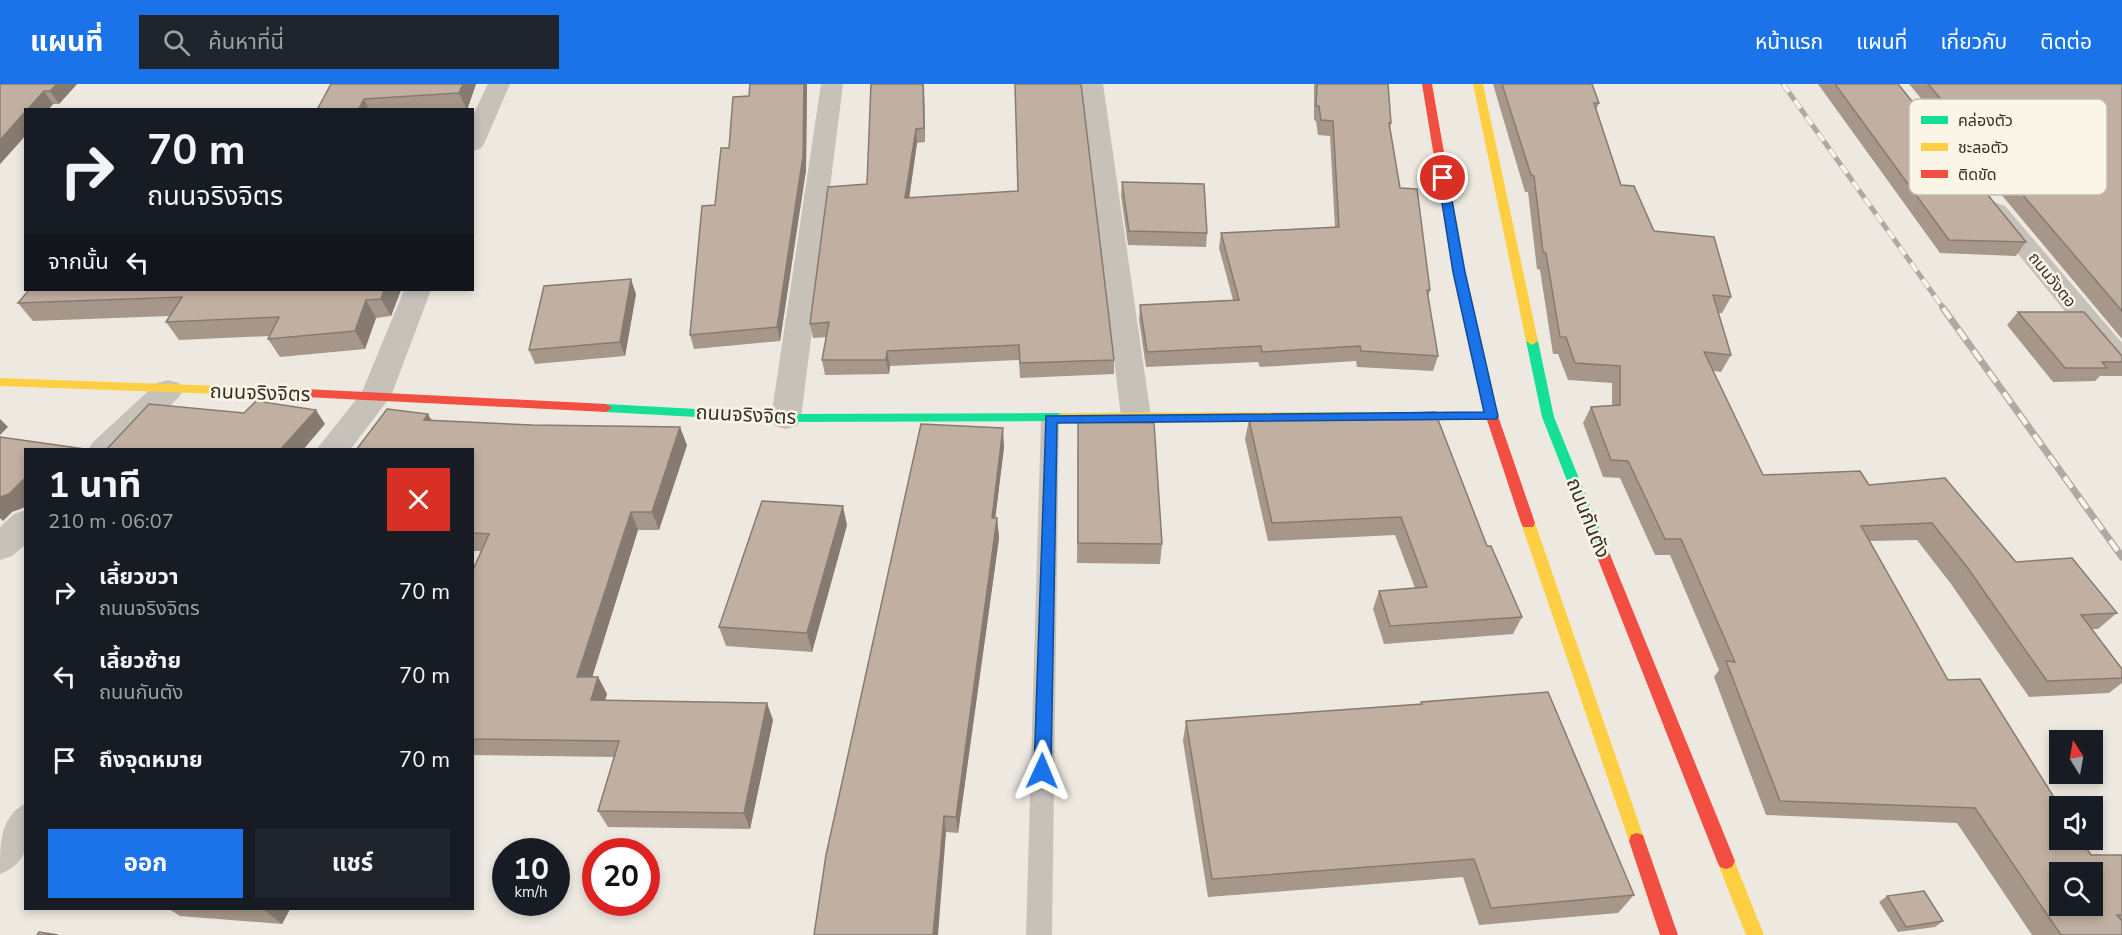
<!DOCTYPE html>
<html lang="th">
<meta charset="utf-8">
<style>
body{margin:0;font-family:"Nunito Sans","Noto Sans Thai",sans-serif;background:#20242c;color:#f1f3f6;height:100vh;display:flex;flex-direction:column;font-size:22px;white-space:nowrap}
*{box-sizing:border-box;margin:0}
p{font-size:20px;color:#9ea1a6}
.icon{flex:none;width:33px;height:33px;fill:none;stroke:currentColor;stroke-width:2;stroke-linecap:round;stroke-linejoin:round}
.map{position:relative;flex:1;overflow:hidden}
.sheet{position:absolute;left:24px;top:364px;width:450px;height:462px;display:flex;flex-direction:column;background:#171b24;border-radius:0px;box-shadow:0 3px 9px #0003}
.sheet>*{flex:none}
.banner{position:absolute;left:24px;top:24px;width:450px;height:183px;border-radius:0px;box-shadow:0 3px 9px #0003;background:#171b24;color:#f1f3f6;overflow:hidden}
.needle{width:39px;rotate:349deg}
.fabs{position:absolute;left:2049px;top:646px;display:grid;gap:12px}
.fabs a{display:grid;place-items:center;width:54px;height:54px;border-radius:0px;background:#171b24;box-shadow:0 3px 9px #0003;font-size:30px}
.speed{position:absolute;left:492px;top:754px;display:flex;gap:12px;font-size:30px;font-weight:700;text-align:center}
.speed>*{display:grid;place-content:center;width:78px;height:78px;border-radius:50%;background:#171b24;box-shadow:0 3px 9px #0003;line-height:1}
.speed small{font-size:15px;font-weight:400}
.speed .limit{border:9px solid #d22;background:#fff;color:#111}
.pin{position:absolute;display:grid;place-items:center;width:51px;height:51px;color:#fff;margin:-26px;border:3px solid #fff;border-radius:50%;box-shadow:0 2px 6px #0007}
.me{position:absolute;width:66px;margin:-33px;rotate:1deg;stroke-linejoin:round;filter:drop-shadow(0 0 4px #0008)}
.turn{display:flex;align-items:center;gap:21px;height:126px;padding:0 24px;font-size:27px}
.turn .icon{width:78px;height:78px;stroke-width:2.5}
.turn b{display:block;font-size:42px;line-height:51px}
.then{display:flex;align-items:center;height:57px;padding:0 24px;background:#0003;gap:12px;font-size:22px}
.round{display:grid;place-items:center;flex:none;width:63px;height:63px;border-radius:0px;background:#20242c}
.head{display:flex;align-items:center;justify-content:space-between;height:102px;padding:0 24px}
h1{font-size:36px;font-weight:700;line-height:45px}
.primary-button{display:flex;gap:12px;margin-top:auto;padding:12px 24px}
.primary-button a{flex:1;height:69px;border-radius:0px;background:#1a73e8;color:#fff;font-size:24px;font-weight:700;line-height:69px;text-align:center}
.primary-button a+a{background:#20242c;color:#f1f3f6}
ul{padding:0;list-style:none}
li{display:flex;align-items:center;gap:18px;height:84px;padding:0 24px}
li div{flex:1}
li b{display:block;font-size:22px}
li em{font-style:normal}
header{display:flex;align-items:center;gap:36px;box-sizing:border-box;height:84px;padding:0 30px;background:#1a73e8;color:#fff}
header strong{font-size:28px}
nav{display:flex;gap:33px;margin-inline-start:auto;font-size:21px}
.search{width:420px;height:54px;background:#20242c;display:flex;align-items:center;gap:15px;box-sizing:border-box;padding:0 21px;border-radius:0px;color:#9ea1a6;font-size:22px}
.map>svg:first-child{display:block}
.lines{fill:none;stroke-linecap:round;stroke-linejoin:round}
.path{stroke:#bfbab1;stroke-width:3;stroke-dasharray:2 2;stroke-linecap:butt}
.lane{fill:#c6c1b9;fill-rule:evenodd}
.street{fill:#c6c1b9;fill-rule:evenodd}
.fast{fill:#16e098;fill-rule:evenodd}
.slow{fill:#ffcf43;fill-rule:evenodd}
.jam{fill:#f24e42;fill-rule:evenodd}
.rail-far1-casing{stroke:#aea9a3;stroke-width:5}
.rail-casing{stroke:#aea9a3;stroke-width:7}
.rail-far1{stroke:#faf5e7;stroke-width:4;stroke-dasharray:10;stroke-linecap:butt}
.rail{stroke:#faf5e7;stroke-width:4.5;stroke-dasharray:13;stroke-linecap:butt}
.wall{fill:#a6978a}
.shaded-wall{fill:#877b71}
.building{fill:#c1b0a1;stroke:#877b71;stroke-width:1.5;fill-rule:evenodd}
.route{fill:#1a73e8;stroke:#114b97;stroke-width:1.5}
.labels{text-anchor:middle;dominant-baseline:central;stroke-width:5;stroke-linejoin:round;paint-order:stroke}
.far-street-label{font-size:16px;fill:#372f27;stroke:#faf5e7}
.street-label{font-size:20px;fill:#372f27;stroke:#faf5e7}
.key{fill:#faf5e7;stroke:#c0baad;stroke-width:1.5}
.key-label{font-size:16px;fill:#372f27}
</style>
<header>
<strong>แผนที่</strong>
<div class="search"><svg class="icon" aria-label="search" viewBox="0 0 24 24"><circle cx="10" cy="10" r="6"/><path d="M15 15l6 6"/></svg>ค้นหาที่นี่</div>
<nav><a>หน้าแรก</a><a>แผนที่</a><a>เกี่ยวกับ</a><a>ติดต่อ</a></nav>
</header>
<div class="map">
<svg width="2122" height="851" viewBox="0 0 2122 851">
<rect width="100%" height="100%" fill="#ede9e0"/>
<g class="lines">
<path class="path" d="M 1912,22 L 1929,20"/>
<path class="lane" d="M 1050,329 L 1056,330 L 1059,335 L 1052,851 L 1026,851 L 1041,335 L 1044,330 Z"/>
<path class="street" d="M 488,0 L 510,0 L 484,60 L 480,65 L 472,67 L 472,33 Z
M 821,0 L 843,0 L 801,334 L 797,342 L 786,345 L 775,342 L 771,334 Z
M 1081,0 L 1103,0 L 1151,333 L 1147,341 L 1136,344 L 1125,341 L 1121,333 Z
M 1996,119 L 2005,122 L 2122,259 L 2122,288 L 2112,285 L 1987,132 L 1983,127 L 1987,122 Z
M 404,206 L 431,206 L 391,312 L 350,366 L 316,366 L 362,308 Z
M 168,296 L 179,299 L 183,306 L 179,313 L 124,366 L 88,366 L 93,358 L 157,299 Z
M 26,426 L 26,460 L 12,472 L 0,476 L 0,443 L 14,430 Z
M 26,719 C 26,751 35,776 0,790 C 0,758 0,733 26,719 Z"/>
<path class="fast" d="M 1532,253 L 1538,257 L 1554,333 L 1611,473 L 1609,477 L 1599,477 L 1597,473 L 1542,333 L 1526,257 Z
M 606,320 L 786,330 L 1061,329 L 1067,333 L 1061,337 L 786,338 L 606,328 L 600,324 Z"/>
<path class="slow" d="M 1473,0 L 1483,0 L 1538,257 L 1532,261 L 1526,257 Z
M 0,294 L 305,305 L 311,309 L 305,313 L 0,302 Z
M 1390,328 L 1396,332 L 1390,336 L 1061,337 L 1055,333 L 1061,329 Z
M 1528,434 L 1533,435 L 1535,439 L 1645,757 L 1643,763 L 1637,765 L 1631,763 L 1629,757 L 1521,439 L 1523,435 Z
M 1726,769 L 1732,771 L 1764,851 L 1746,851 L 1717,777 L 1720,771 Z"/>
<path class="jam" d="M 1422,0 L 1432,0 L 1465,188 L 1498,332 L 1535,439 L 1533,443 L 1523,443 L 1521,439 L 1487,336 L 1390,336 L 1384,332 L 1390,328 L 1485,328 L 1453,188 Z
M 305,305 L 606,320 L 612,324 L 606,328 L 305,313 L 299,309 Z
M 1604,468 L 1609,469 L 1611,473 L 1735,777 L 1732,783 L 1726,785 L 1720,783 L 1717,777 L 1597,473 L 1599,469 Z
M 1637,749 L 1643,751 L 1645,757 L 1678,851 L 1660,851 L 1629,757 L 1631,751 Z"/>
<g class="rail-far1-casing">
<path id="rail-far1" d="M 1783,0 L 1944,225"/>
</g>
<g class="rail-casing">
<path id="rail" d="M 1943,224 L 2122,473"/>
</g>
<use href="#rail-far1" class="rail-far1"/>
<use href="#rail" class="rail"/>
</g>
<path class="wall" d="M 0,0 L 77,0 L 59,20 L 53,20 L 48,26 L 26,26 L 26,51 L 0,80 Z
M 331,0 L 476,0 L 467,26 L 317,26 Z
M 750,0 L 807,0 L 806,86 L 780,257 L 694,265 L 690,251 L 715,121 L 729,64 L 749,12 Z
M 871,0 L 924,0 L 925,58 L 917,59 L 909,114 L 1114,276 L 1114,290 L 1020,294 L 1019,276 L 890,282 L 889,290 L 825,291 L 822,276 L 826,253 L 813,254 L 810,240 L 867,100 Z
M 1314,0 L 1388,0 L 1391,39 L 1390,45 L 1400,104 L 1430,206 L 1428,213 L 1438,272 L 1433,287 L 1357,283 L 1356,277 L 1260,283 L 1258,278 L 1146,283 L 1139,236 L 1140,221 L 1233,216 L 1219,164 L 1221,149 L 1335,144 L 1330,52 L 1318,51 L 1316,37 L 1314,36 Z
M 1493,0 L 1592,0 L 1599,19 L 1596,26 L 1621,101 L 1654,147 L 1731,213 L 1722,229 L 1718,229 L 1731,271 L 1721,288 L 1713,287 L 1763,391 L 1869,401 L 2016,478 L 2117,529 L 2098,545 L 2091,545 L 2122,585 L 2122,599 L 2109,609 L 2029,613 L 1951,500 L 1917,456 L 1870,457 L 1948,596 L 2091,771 L 2122,771 L 2122,851 L 2032,851 L 1957,739 L 1766,731 L 1714,593 L 1719,586 L 1670,471 L 1655,471 L 1620,394 L 1603,393 L 1583,339 L 1591,323 L 1612,322 L 1612,299 L 1568,296 L 1558,270 L 1553,270 L 1540,186 L 1537,185 L 1528,108 L 1525,108 Z
M 1818,0 L 1898,0 L 2026,158 L 2016,172 L 1940,169 Z
M 1909,0 L 2122,0 L 2122,255 Z
M 1122,98 L 1207,149 L 1206,163 L 1128,161 L 1121,112 Z
M 401,206 L 391,232 L 376,234 L 365,265 L 280,273 L 268,255 L 270,252 L 179,256 L 166,238 L 170,232 L 33,237 L 18,219 Z
M 636,210 L 625,272 L 535,280 L 529,266 Z
M 2018,228 L 2122,272 L 2122,292 L 2100,292 L 2095,297 L 2053,298 L 2007,241 Z
M 432,336 L 687,361 L 659,446 L 638,446 L 592,593 L 598,593 L 607,610 L 605,616 L 773,636 L 750,745 L 608,743 L 598,727 L 614,673 L 472,671 L 472,488 L 482,467 L 472,467 L 472,366 Z
M 1249,336 L 1487,462 L 1522,533 L 1513,550 L 1384,560 L 1373,525 L 1379,507 L 1415,504 L 1395,451 L 1268,457 L 1245,355 Z
M 1078,338 L 1162,460 L 1160,480 L 1077,479 Z
M 1004,363 L 995,434 L 997,434 L 999,454 L 958,749 L 946,748 L 814,851 Z
M 847,441 L 812,568 L 726,562 L 719,543 Z
M 1421,618 L 1634,811 L 1618,829 L 1479,841 L 1463,793 L 1208,813 L 1183,657 L 1186,637 L 1420,621 Z
M 1887,812 L 1943,837 L 1935,843 L 1898,848 L 1879,818 Z
M 169,825 L 290,825 L 282,840 L 180,832 Z"/>
<path class="shaded-wall" d="M 57,0 L 77,0 L 59,20 L 50,7 Z
M 463,0 L 476,0 L 467,26 L 459,9 Z
M 804,0 L 807,0 L 806,86 L 780,257 L 777,243 Z
M 923,0 L 924,0 L 925,58 L 924,44 Z
M 44,7 L 53,20 L 48,26 L 27,26 Z
M 364,15 L 369,26 L 358,26 Z
M 26,27 L 26,51 L 0,80 L 0,56 Z
M 916,45 L 917,59 L 907,129 L 905,114 Z
M 631,195 L 636,210 L 625,272 L 620,258 Z
M 384,206 L 401,206 L 391,232 L 381,215 Z
M 366,216 L 376,234 L 365,265 L 355,247 Z
M 887,267 L 890,282 L 889,290 L 886,276 Z
M 316,326 L 325,340 L 303,366 L 280,366 Z
M 428,330 L 438,348 L 424,336 Z
M 0,335 L 8,343 L 0,351 Z
M 680,343 L 687,361 L 659,446 L 652,428 Z
M 1003,344 L 1004,363 L 993,453 L 992,434 Z
M 24,395 L 26,396 L 26,422 L 23,424 L 12,428 L 3,437 L 0,434 L 0,413 Z
M 843,422 L 847,441 L 812,568 L 807,549 Z
M 631,428 L 638,446 L 587,610 L 577,593 Z
M 997,434 L 999,454 L 958,749 L 956,733 Z
M 598,593 L 607,610 L 600,632 L 591,616 Z
M 767,619 L 773,636 L 750,745 L 744,729 Z
M 944,732 L 946,748 L 938,851 L 933,851 Z
M 263,825 L 290,825 L 282,840 Z"/>
<path class="building" d="M 0,0 L 57,0 L 50,7 L 44,7 L 27,26 L 26,26 L 26,27 L 0,56 Z
M 331,0 L 463,0 L 459,9 L 364,15 L 358,26 L 317,26 Z
M 750,0 L 804,0 L 803,72 L 777,243 L 690,251 L 702,122 L 715,121 L 721,64 L 729,64 L 733,13 L 749,12 Z
M 871,0 L 923,0 L 924,44 L 916,45 L 905,114 L 1018,107 L 1015,0 L 1081,0 L 1114,276 L 1020,279 L 1019,261 L 887,267 L 886,276 L 822,276 L 829,238 L 810,240 L 828,103 L 867,100 Z
M 1317,0 L 1388,0 L 1391,39 L 1389,39 L 1400,104 L 1417,105 L 1430,206 L 1427,206 L 1438,272 L 1361,267 L 1360,262 L 1262,268 L 1261,262 L 1147,268 L 1140,221 L 1239,216 L 1221,149 L 1339,143 L 1333,37 L 1321,36 L 1319,22 L 1316,22 Z
M 1502,0 L 1592,0 L 1599,19 L 1594,19 L 1621,101 L 1634,102 L 1654,147 L 1714,153 L 1731,213 L 1713,211 L 1731,271 L 1704,268 L 1763,391 L 1860,387 L 1869,401 L 1945,394 L 2016,478 L 2072,474 L 2117,529 L 2081,531 L 2122,585 L 2122,594 L 2047,597 L 1967,483 L 1932,439 L 1861,442 L 1948,596 L 1980,595 L 2060,723 L 2060,756 L 2081,756 L 2091,771 L 2122,771 L 2122,831 L 2117,831 L 2122,837 L 2122,851 L 2061,851 L 1975,724 L 1780,717 L 1726,577 L 1735,578 L 1681,455 L 1665,455 L 1628,377 L 1611,376 L 1591,323 L 1620,321 L 1620,282 L 1575,279 L 1566,253 L 1560,253 L 1546,169 L 1543,168 L 1534,92 L 1531,91 ZM 2060,789 L 2092,789 L 2092,822 L 2060,822 Z
M 1835,0 L 1898,0 L 2026,158 L 1949,156 Z
M 1928,0 L 2122,0 L 2122,227 Z
M 1122,98 L 1204,100 L 1207,149 L 1129,147 Z
M 631,195 L 620,258 L 529,266 L 544,202 Z
M 29,206 L 384,206 L 381,215 L 366,216 L 355,247 L 268,255 L 279,233 L 166,238 L 182,213 L 18,219 Z
M 2018,228 L 2084,228 L 2122,272 L 2122,278 L 2102,278 L 2107,284 L 2065,284 Z
M 256,317 L 316,326 L 280,366 L 106,366 L 149,320 L 244,329 Z
M 387,325 L 428,330 L 424,336 L 532,341 L 680,343 L 652,428 L 631,428 L 577,593 L 598,593 L 591,616 L 767,619 L 744,729 L 598,727 L 619,657 L 472,655 L 472,488 L 489,450 L 472,449 L 472,366 L 356,366 Z
M 1435,328 L 1487,462 L 1491,462 L 1522,533 L 1390,542 L 1379,507 L 1427,503 L 1401,433 L 1272,439 L 1249,336 Z
M 1078,338 L 1154,339 L 1162,460 L 1078,459 Z
M 921,340 L 1003,344 L 992,434 L 997,434 L 956,733 L 944,732 L 933,851 L 814,851 L 826,771 Z
M 0,353 L 92,366 L 26,366 L 26,395 L 24,395 L 9,410 L 0,413 Z
M 762,417 L 843,422 L 807,549 L 719,543 Z
M 1548,608 L 1634,811 L 1491,824 L 1474,775 L 1212,795 L 1186,637 L 1422,620 L 1421,618 Z
M 1924,807 L 1943,837 L 1906,843 L 1887,812 Z
M 39,848 L 58,851 L 37,851 Z"/>
<path class="route" d="M 1443,91 L 1448,94 L 1465,188 L 1498,332 L 1496,335 L 1057,339 L 1051,687 L 1048,692 L 1042,694 L 1037,692 L 1034,687 L 1046,332 L 1484,328 L 1453,188 L 1438,94 Z"/>
<g class="labels">
<g class="far-street-label">
<text transform="translate(2052 196) rotate(51)">ถนนวังตอ</text>
</g>
<g class="street-label">
<text transform="translate(260 309) rotate(2)">ถนนจริงจิตร</text>
<text transform="translate(746 331) rotate(3)">ถนนจริงจิตร</text>
<text transform="translate(1588 434) rotate(68)">ถนนกันตัง</text>
</g>
</g>
<rect x="1909" y="15" width="198" height="96" rx="9" class="key"/>
<rect x="1921" y="32" width="27" height="8" fill="#16e098"/>
<rect x="1921" y="59" width="27" height="8" fill="#ffcf43"/>
<rect x="1921" y="86" width="27" height="8" fill="#f24e42"/>
<g class="key-label">
<text x="1958" y="42">คล่องตัว</text>
<text x="1958" y="69">ชะลอตัว</text>
<text x="1958" y="96">ติดขัด</text>
</g>
</svg>
<div class="fabs">
<a><svg class="needle" viewBox="-14 -14 28 28"><path d="M0-13l5 13h-10z" fill="#e53935"/><path d="M0 13l5-13h-10z" fill="#9ea1a6"/></svg></a>
<a><svg class="icon" aria-label="sound" viewBox="0 0 24 24"><path d="M4 9h4l5-4v14l-5-4H4zM17 9q2 3 0 6"/></svg></a>
<a><svg class="icon" aria-label="search" viewBox="0 0 24 24"><circle cx="10" cy="10" r="6"/><path d="M15 15l6 6"/></svg></a>
</div>
<div class="speed"><div>10<small>km/h</small></div><div class="limit">20</div></div>
<div class="pin" style="left:1443px;top:94px;background:#d93025"><svg class="icon" aria-label="arrive" viewBox="0 0 24 24"><path d="M6 21V4h12l-3 4 3 4H6"/></svg></div>
<svg class="me" style="left:1042px;top:687px" viewBox="-20 -20 40 40"><path d="M0-17L14 15 0 8-14 15z" fill="#1a73e8" stroke="#fff" stroke-width="4"/></svg>
<div class="banner">
<div class="turn"><svg class="icon" aria-label="right" viewBox="0 0 24 24"><path d="M7 20v-9h11M14 6l5 5-5 5"/></svg><div><b>70 m</b>ถนนจริงจิตร</div></div>
<div class="then">จากนั้น<svg class="icon" aria-label="left" viewBox="0 0 24 24"><path d="M17 20v-9H6M10 6l-5 5 5 5"/></svg></div>
</div>
<section class="sheet">
<div class="head"><div><h1>1 นาที</h1><p>210 m · 06:07</p></div><a class="round" style="background:#d93025;color:#fff"><svg class="icon" aria-label="close" viewBox="0 0 24 24"><path d="M6 6l12 12M18 6L6 18"/></svg></a></div>
<ul>
<li><svg class="icon" aria-label="right" viewBox="0 0 24 24"><path d="M7 20v-9h11M14 6l5 5-5 5"/></svg><div><b>เลี้ยวขวา</b><p>ถนนจริงจิตร</p></div><em>70 m</em></li>
<li><svg class="icon" aria-label="left" viewBox="0 0 24 24"><path d="M17 20v-9H6M10 6l-5 5 5 5"/></svg><div><b>เลี้ยวซ้าย</b><p>ถนนกันตัง</p></div><em>70 m</em></li>
<li><svg class="icon" aria-label="arrive" viewBox="0 0 24 24"><path d="M6 21V4h12l-3 4 3 4H6"/></svg><div><b>ถึงจุดหมาย</b></div><em>70 m</em></li>
</ul>
<div class="primary-button"><a>ออก</a><a>แชร์</a></div>
</section>
</div>
